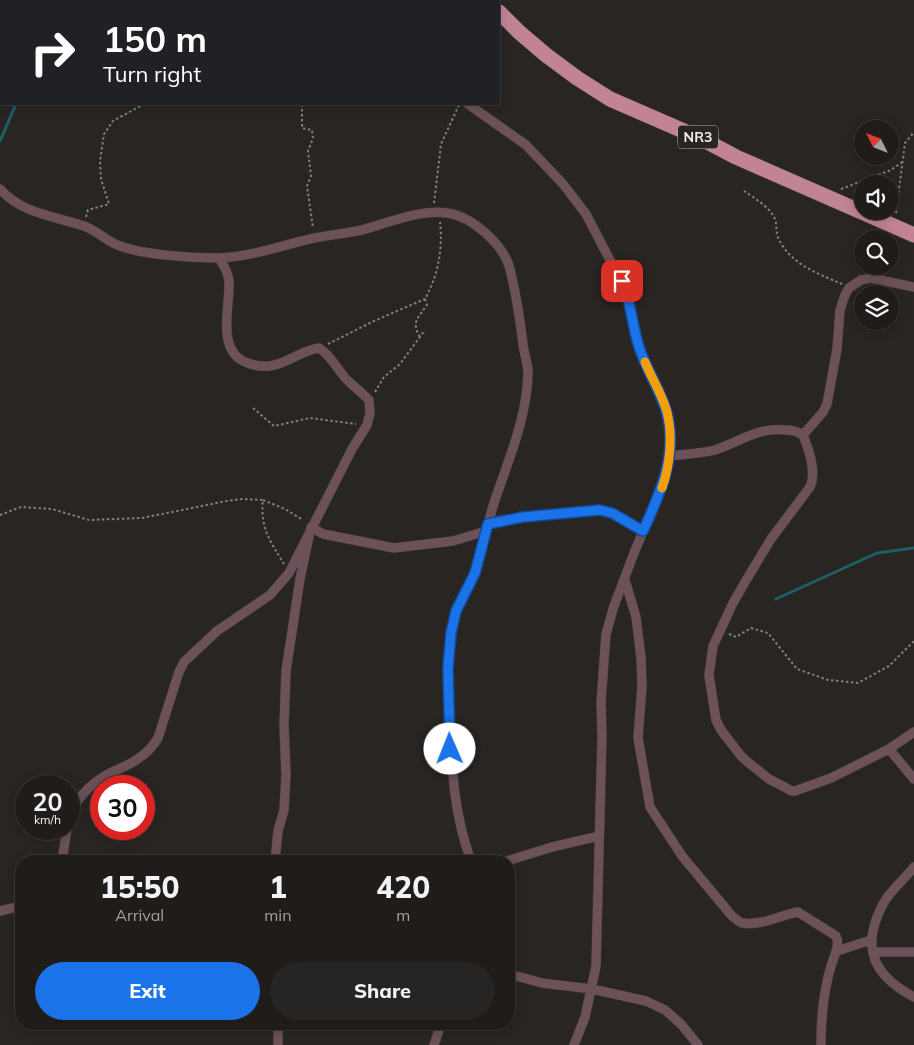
<!DOCTYPE html>
<style>
body{margin:0;font-family:Mulish,sans-serif;background:#272523;color:#f1f3f6;height:100vh;display:flex;flex-direction:column;font-size:19px;white-space:nowrap}
*{box-sizing:border-box;margin:0}
p{font-size:16px;color:#a1a1a2}
.icon{flex:none;width:28px;height:28px;fill:none;stroke:currentColor;stroke-width:2;stroke-linecap:round;stroke-linejoin:round}
.map{position:relative;flex:1;overflow:hidden}
.drawer{position:absolute;left:15px;top:855px;width:500px;height:175px;display:flex;flex-direction:column;background:#1f1c1a;border-radius:20px;box-shadow:0 2px 12px #0003,0 0 0 1px #3c3a39}
.drawer>*{flex:none}
.hud{position:absolute;left:0px;top:0px;width:500px;height:105px;box-shadow:0 2px 12px #0003,0 0 0 1px #3c3a39;background:#202124;color:#fff;overflow:hidden}
.needle{width:32px;rotate:312deg}
.fabs{position:absolute;left:854px;top:120px;display:grid;gap:10px}
.fabs a{display:grid;place-items:center;width:45px;height:45px;border-radius:50%;background:#1f1c1a;box-shadow:0 2px 12px #0003,0 0 0 1px #3c3a39;font-size:25px}
.speed{position:absolute;left:15px;top:775px;display:flex;gap:10px;font-size:25px;font-weight:700;text-align:center}
.speed>*{display:grid;place-content:center;width:65px;height:65px;border-radius:50%;background:#1f1c1a;box-shadow:0 2px 12px #0003,0 0 0 1px #3c3a39;line-height:1}
.speed small{font-size:12px;font-weight:400}
.speed .limit{border:8px solid #d22;background:#fff;color:#111}
.pin{position:absolute;display:grid;place-items:center;width:42px;height:42px;color:#fff;margin:-21px;border-radius:10px;box-shadow:0 2px 8px #0006}
.me{position:absolute;width:55px;margin:-28px;rotate:359deg;stroke-linejoin:round;filter:drop-shadow(0 0 4px #0008)}
.turn{display:flex;align-items:center;gap:18px;height:105px;padding:0 20px;font-size:22px}
.turn .icon{width:65px;height:65px;stroke-width:2.5}
.turn b{display:block;font-size:35px;line-height:42px}
.eta{display:flex;justify-content:space-evenly;align-items:center;height:85px;text-align:center}
.eta b{font-size:30px;font-weight:800;line-height:35px}
.primary-button{display:flex;gap:10px;margin-top:auto;padding:10px 20px}
.primary-button a{flex:1;height:58px;border-radius:30px;background:#1a73e8;color:#fff;font-size:20px;font-weight:800;line-height:58px;text-align:center}
.primary-button a+a{background:#272523;color:#f1f3f6}
.map>svg:first-child{display:block}
.lines{fill:none;stroke-linecap:round;stroke-linejoin:round}
.stream{stroke:#1a6167;stroke-width:3}
.minor-casing{stroke:#45413e;stroke-width:10}
.trunk-casing{stroke:#45413e;stroke-width:16}
.path{stroke:#83807d;stroke-width:2;stroke-dasharray:2.5 2.5;stroke-linecap:butt}
.minor{stroke:#6d5158;stroke-width:9}
.trunk{stroke:#c28494;stroke-width:15}
.route-casing{stroke:#114b97;stroke-width:12}
.route{stroke:#1a73e8;stroke-width:9}
.slow{stroke:#f59e0b;stroke-width:9}
.labels{text-anchor:middle;dominant-baseline:central;stroke-width:5;stroke-linejoin:round;paint-order:stroke}
.shield{fill:#292522;stroke:#b4b2af;stroke-width:1}
.shield-label{font-size:14px;font-weight:bold;fill:#f0eeec}
</style>
<div class="map">
<svg width="914" height="1045" viewBox="0 0 914 1045">
<rect width="100%" height="100%" fill="#292522"/>
<g class="lines">
<path class="stream" d="M 53,1 L 53,0
M 0,141 L 16,104
M 776,599 L 877,553 L 914,548"/>
<g class="minor-casing">
<path id="minor" d="M 59,0 L 60,1
M 308,0 L 308,1
M 16,1 L 16,0
M 0,61 L 1,57
M 468,104 L 526,145 L 563,184 L 586,214 L 627,293 L 631,317 L 639,348 L 666,411 L 670,429 L 669,456 L 666,477 L 634,553 L 614,606 L 606,634 L 601,702 L 602,736 L 596,966 L 585,1017 L 574,1045
M 0,189 C 22,214 55,216 84,226 C 98,231 107,242 120,246 C 144,255 192,258 218,258 C 250,257 280,246 310,239 C 327,235 344,234 362,230 C 387,223 421,209 447,213 C 472,216 504,245 510,269 C 516,294 520,319 523,344 C 524,354 528,363 528,373 C 527,418 508,461 494,503 C 487,525 483,548 476,570 C 472,582 466,591 460,602 C 456,611 454,620 452,630 C 446,659 448,688 450,717 C 452,770 453,811 471,861
M 803,435 L 823,412 L 827,404 L 837,349 L 840,310 L 845,295 L 849,288 L 861,280 L 871,278 L 914,287
M 669,456 C 684,454 700,454 715,450 C 739,442 758,427 785,430 C 792,430 797,431 803,435 C 809,450 817,472 810,487 L 771,539 L 748,577 L 733,603 L 713,646 L 709,675 L 716,720 L 721,730 L 741,756 L 749,763 L 769,779 L 792,791 L 795,791 L 831,778 L 889,749 L 914,732
M 488,524 L 523,517 L 600,510 L 612,513 L 643,531
M 625,580 L 636,617 L 641,658 L 642,686 L 638,738 L 650,807 L 682,856 L 732,916 C 735,918 739,922 742,923 C 762,926 780,915 798,912 L 836,936 C 840,945 835,954 832,963 C 823,990 821,1017 821,1045
M 889,749 L 914,779
M 69,821 C 73,801 90,784 108,774 C 118,769 130,765 139,758 C 147,753 153,746 158,738 L 179,672 L 184,662 L 217,631 L 270,595 L 289,573 L 352,449 L 367,425 L 370,413 L 369,400 C 362,393 355,387 348,381 C 337,370 332,356 319,348 C 299,351 286,365 269,366 C 259,367 251,365 243,361 C 217,348 230,306 229,282 C 228,272 224,266 219,258
M 62,861 L 67,829
M 275,861 L 278,831 L 284,810 L 286,775 L 284,725 L 286,671 L 300,579 L 311,527 L 323,534 L 394,548 L 453,541 L 486,531
M 507,861 L 552,847 L 599,836
M 914,867 C 905,878 894,888 886,899 C 860,943 870,974 914,997
M 0,911 L 21,906
M 837,951 L 871,940
M 873,952 L 914,952
M 509,974 L 542,983 L 592,989 L 646,1001 L 665,1010 L 681,1024 L 698,1045
M 278,1045 L 278,1024
M 434,1045 L 441,1024"/>
</g>
<g class="trunk-casing">
<path id="trunk" d="M 488,0 L 489,1
M 499,12 L 519,32 L 546,55 L 577,78 L 610,99 L 702,139 L 736,157 L 914,235"/>
</g>
<path class="path" d="M 302,104 L 302,128 L 312,130 L 313,138 L 308,151 L 311,176 L 307,186 L 313,228
M 841,189 L 891,170 L 902,162
M 744,191 C 753,197 771,208 775,219 C 778,229 774,233 782,245 C 795,266 821,275 842,284
M 434,203 L 441,144 L 459,105
M 896,213 L 905,143 L 914,132
M 86,217 L 88,210 L 109,204 L 101,179 L 100,161 L 104,134 L 113,121 L 144,104
M 420,337 C 411,322 418,318 427,305 L 425,299 C 438,275 443,250 440,222
M 328,344 L 374,321 L 425,299
M 375,392 L 384,377 L 400,364 L 425,330
M 253,408 L 274,426 L 310,418 L 356,424
M 263,500 L 285,509 L 303,520
M 0,515 L 21,507 L 52,509 L 89,520 L 142,518 L 227,501 L 242,499 L 263,500 C 260,528 270,541 284,564
M 729,634 L 736,637 L 751,628 L 768,633 L 797,669 L 828,680 L 858,683 L 889,666 L 914,641"/>
<use href="#minor" class="minor"/>
<use href="#trunk" class="trunk"/>
</g>
<g class="lines">
<g class="route-casing">
<path id="route" d="M 450,749 L 448,668 L 451,633 L 456,611 L 475,573 L 488,524 L 523,517 L 600,510 L 612,513 L 643,531 C 660,494 679,453 666,410 C 659,388 646,369 639,347 C 632,325 631,302 622,281"/>
</g>
<use href="#route" class="route"/>
<path class="slow" d="M 645,362 C 652,379 662,394 667,412 C 673,436 670,465 662,488"/>
</g>
<g class="labels">
<rect class="shield" x="678" y="125.5" width="40" height="23" rx="4"/>
<g class="shield-label">
<text x="698" y="137">NR3</text>
</g>
</g>
</svg>
<div class="fabs">
<a><svg class="needle" viewBox="-14 -14 28 28"><path d="M0-13l5 13h-10z" fill="#e53935"/><path d="M0 13l5-13h-10z" fill="#a1a1a2"/></svg></a>
<a><svg class="icon" aria-label="sound" viewBox="0 0 24 24"><path d="M4 9h4l5-4v14l-5-4H4zM17 9q2 3 0 6"/></svg></a>
<a><svg class="icon" aria-label="search" viewBox="0 0 24 24"><circle cx="10" cy="10" r="6"/><path d="M15 15l6 6"/></svg></a>
<a><svg class="icon" aria-label="layers" viewBox="0 0 24 24"><path d="M12 4l9 5-9 5-9-5zM3 14l9 5 9-5"/></svg></a>
</div>
<div class="speed"><div>20<small>km/h</small></div><div class="limit">30</div></div>
<div class="pin" style="left:622px;top:281px;background:#d93025"><svg class="icon" aria-label="arrive" viewBox="0 0 24 24"><path d="M6 21V4h12l-3 4 3 4H6"/></svg></div>
<svg class="me" style="left:450px;top:749px" viewBox="-20 -20 40 40"><circle r="19" fill="#fff"/><path d="M0-13L10 11 0 6-10 11z" fill="#1a73e8"/></svg>
<div class="hud">
<div class="turn"><svg class="icon" aria-label="right" viewBox="0 0 24 24"><path d="M7 20v-9h11M14 6l5 5-5 5"/></svg><div><b>150 m</b>Turn right</div></div>
</div>
<section class="drawer">
<div class="eta">
<div><b>15:50</b><p>Arrival</p></div>
<div><b>1</b><p>min</p></div>
<div><b>420</b><p>m</p></div>
</div>
<div class="primary-button"><a>Exit</a><a>Share</a></div>
</section>
</div>
